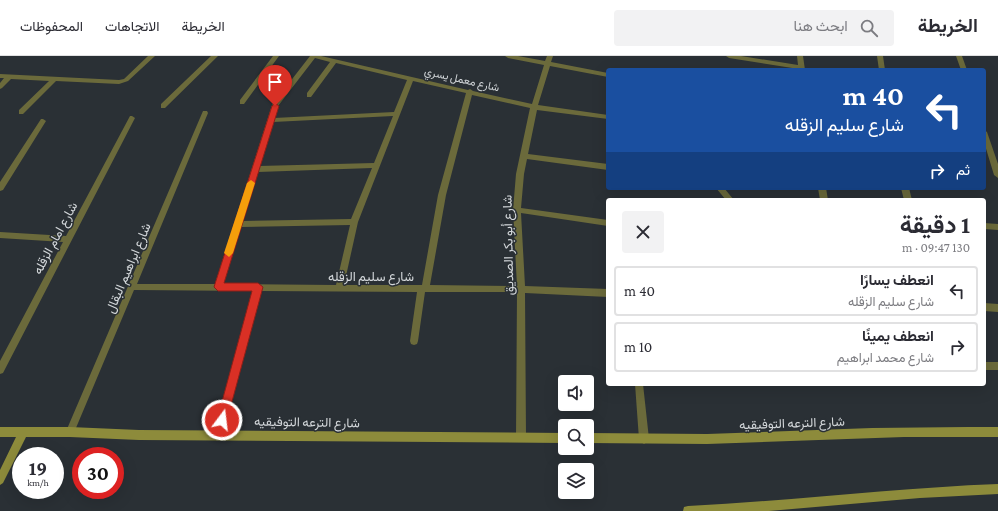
<!DOCTYPE html>
<html lang="ar">
<meta charset="utf-8">
<style>
body{margin:0;font-family:"Crimson Pro",Vazirmatn,serif;background:#f2f2f3;color:#2b2b33;direction:rtl;height:100vh;display:flex;flex-direction:column;font-size:15px;white-space:nowrap}
*{box-sizing:border-box;margin:0}
p{font-size:13px;color:#7c7c81}
.icon{flex:none;width:22px;height:22px;fill:none;stroke:currentColor;stroke-width:2;stroke-linecap:round;stroke-linejoin:round}
.map{position:relative;flex:1;overflow:hidden;direction:ltr}
.side{position:absolute;left:606px;top:142px;width:380px;height:188px;display:flex;flex-direction:column;background:#fff;border-radius:4px;box-shadow:0 4px 16px #0002;direction:rtl}
.side>*{flex:none}
.banner{position:absolute;left:606px;top:12px;width:380px;height:122px;border-radius:4px;box-shadow:0 4px 16px #0002;direction:rtl;background:#1a4fa0;color:#fff;overflow:hidden}
.fabs{position:absolute;left:558px;top:319px;display:grid;gap:8px}
.fabs a{display:grid;place-items:center;width:36px;height:36px;border-radius:4px;background:#fff;box-shadow:0 4px 16px #0002;font-size:20px}
.speed{position:absolute;left:12px;top:391px;display:flex;gap:8px;font-size:20px;font-weight:700;text-align:center}
.speed>*{display:grid;place-content:center;width:52px;height:52px;border-radius:50%;background:#fff;box-shadow:0 4px 16px #0002;line-height:1}
.speed small{font-size:10px;font-weight:400}
.speed .limit{border:6px solid #d22;background:#fff;color:#111}
.pin{position:absolute;display:grid;place-items:center;width:34px;height:34px;color:#fff;margin:-41px -17px;border-radius:50% 50% 50% 0;rotate:-45deg;box-shadow:0 0 4px #0007}
.pin .icon{rotate:45deg}
.me{position:absolute;width:44px;margin:-22px;rotate:15deg;stroke-linejoin:round;filter:drop-shadow(0 0 3px #0008)}
.turn{display:flex;align-items:center;gap:14px;height:84px;padding:0 16px;font-size:18px}
.turn .icon{width:52px;height:52px;stroke-width:2.5}
.turn b{display:block;font-size:28px;line-height:34px}
.then{display:flex;align-items:center;height:38px;padding:0 16px;background:#0003;gap:8px;font-size:15px}
.round{display:grid;place-items:center;flex:none;width:42px;height:42px;border-radius:4px;background:#f2f2f3}
.overview{display:flex;align-items:center;justify-content:space-between;height:68px;padding:0 16px}
h1{font-size:24px;font-weight:700;line-height:30px}
ul{padding:0;list-style:none}
li{display:flex;align-items:center;gap:12px;height:50px;margin:0 8px 6px;padding:0 8px;border:2px solid #e1e1e2;border-radius:4px}
li div{flex:1}
li b{display:block;font-size:15px}
li em{font-style:normal}
header{display:flex;align-items:center;gap:24px;box-sizing:border-box;height:56px;padding:0 20px;background:#fff;border-bottom:1px solid #e1e1e2}
header strong{font-size:19px}
nav{display:flex;gap:22px;margin-inline-start:auto;font-size:14px}
.search{width:280px;height:36px;background:#f2f2f3;display:flex;align-items:center;gap:10px;box-sizing:border-box;padding:0 14px;border-radius:4px;color:#7c7c81;font-size:15px}
.map>svg:first-child{display:block}
.lines{fill:none;stroke-linecap:round;stroke-linejoin:round}
.minor{fill:#6b6a3b;fill-rule:evenodd}
.secondary{fill:#8d8b3b;fill-rule:evenodd}
.route{fill:#d93025;stroke:#8d1f18}
.slow{fill:#f59e0b}
.labels{text-anchor:middle;dominant-baseline:central;stroke-width:3;stroke-linejoin:round;paint-order:stroke}
.far-street-label{font-size:11px;fill:#d3d7da;stroke:#2a3035}
.street-label{font-size:13px;fill:#d3d7da;stroke:#2a3035}
</style>
<header>
<strong>الخريطة</strong>
<div class="search"><svg class="icon" aria-label="search" viewBox="0 0 24 24"><circle cx="10" cy="10" r="6"/><path d="M15 15l6 6"/></svg>ابحث هنا</div>
<nav><a>الخريطة</a><a>الاتجاهات</a><a>المحفوظات</a></nav>
</header>
<div class="map">
<svg width="998" height="455" viewBox="0 0 998 455">
<rect width="100%" height="100%" fill="#2a3035"/>
<g class="lines">
<path class="minor" d="M 148,0 L 155,0 L 128,25 L 119,28 L 56,25 L 23,58 L 19,58 L 19,54 L 49,25 L 11,23 L 2,32 L 0,33 L 0,27 L 4,22 L 0,22 L 0,18 L 119,24 L 124,23 Z
M 211,0 L 218,0 L 165,52 L 161,52 L 161,48 Z
M 273,0 L 279,0 L 244,48 L 240,48 L 240,44 Z
M 310,0 L 321,0 L 468,34 L 470,33 L 473,35 L 532,48 L 544,9 L 508,2 L 505,0 L 518,0 L 545,5 L 547,0 L 553,0 L 551,6 L 608,17 L 608,21 L 550,10 L 538,49 L 608,59 L 608,63 L 537,54 L 528,98 L 608,108 L 608,114 L 527,103 L 524,118 L 521,152 L 608,164 L 608,170 L 521,157 L 525,230 L 608,233 L 608,241 L 525,237 L 526,381 L 524,384 L 521,386 L 518,384 L 516,381 L 517,236 L 425,236 L 418,285 L 417,288 L 414,289 L 411,288 L 410,285 L 417,236 L 261,235 L 223,378 L 221,381 L 218,383 L 215,381 L 213,378 L 253,235 L 134,234 L 73,379 L 70,381 L 67,379 L 65,376 L 67,373 L 203,55 L 207,55 L 208,57 L 137,228 L 215,228 L 272,49 ZM 315,2 L 330,6 L 307,37 L 307,41 L 311,41 L 336,7 L 407,24 L 394,56 L 274,62 L 278,50 ZM 413,25 L 466,37 L 438,139 L 422,229 L 344,229 L 358,166 ZM 472,39 L 530,52 L 516,118 L 513,154 L 517,230 L 430,229 L 446,139 ZM 393,60 L 374,107 L 259,110 L 273,66 ZM 372,112 L 351,163 L 242,165 L 258,116 ZM 350,169 L 336,229 L 223,228 L 241,171 Z
M 726,0 L 741,0 L 798,9 L 797,0 L 803,0 L 805,14 L 729,2 Z
M 877,0 L 883,0 L 885,14 L 879,14 Z
M 956,0 L 962,0 L 967,14 L 961,14 Z
M 130,60 L 132,60 L 135,62 L 3,317 L 0,318 L 0,305 L 63,186 L 0,182 L 0,176 L 66,180 Z
M 41,63 L 43,63 L 46,65 L 3,134 L 0,135 L 0,126 Z
M 984,74 L 987,76 L 998,108 L 998,122 L 994,119 L 984,86 Z
M 716,132 L 724,132 L 734,144 L 726,144 Z
M 818,132 L 826,132 L 828,144 L 820,144 Z
M 901,132 L 909,132 L 912,144 L 904,144 Z
M 984,167 L 998,168 L 998,174 L 984,173 Z
M 984,247 L 998,248 L 998,256 L 984,255 Z
M 984,306 L 998,306 L 998,314 L 984,314 Z
M 635,328 L 643,328 L 649,383 L 647,386 L 644,388 L 641,386 L 639,383 Z"/>
<path class="secondary" d="M 0,371 L 70,371 L 139,374 L 565,377 L 565,387 L 139,384 L 70,381 L 26,381 L 3,427 L 0,429 L 0,414 L 16,381 L 0,381 Z
M 967,371 L 998,371 L 998,381 L 904,381 L 707,388 L 587,387 L 587,377 L 707,378 L 872,372 Z
M 998,428 L 998,438 L 920,442 L 769,455 L 683,455 L 684,451 L 688,450 C 791,445 894,432 998,428 Z"/>
</g>
<path class="route" d="M 275,47 L 279,50 L 224,227 L 258,227 L 263,231 L 227,364 L 226,367 L 222,369 L 218,367 L 217,364 L 252,235 L 218,235 L 214,231 L 272,50 Z"/>
<path class="slow" d="M 251,124 L 255,127 L 233,197 L 229,201 L 224,197 L 247,127 Z"/>
<g class="labels">
<g class="far-street-label">
<text transform="translate(462 23) rotate(13)">شارع معمل يسري</text>
</g>
<g class="street-label">
<text transform="translate(55 182) rotate(-62)">شارع امام الزقله</text>
<text transform="translate(508 189) rotate(-91)">شارع أبو بكر الصديق</text>
<text transform="translate(128 212) rotate(-67)">شارع ابراهيم البقال</text>
<text x="371" y="220">شارع سليم الزقله</text>
<text transform="translate(307 366) rotate(1)">شارع الترعه التوفيقيه</text>
<text transform="translate(792 367) rotate(-2)">شارع الترعه التوفيقيه</text>
</g>
</g>
</svg>
<div class="fabs">
<a><svg class="icon" aria-label="sound" viewBox="0 0 24 24"><path d="M4 9h4l5-4v14l-5-4H4zM17 9q2 3 0 6"/></svg></a>
<a><svg class="icon" aria-label="search" viewBox="0 0 24 24"><circle cx="10" cy="10" r="6"/><path d="M15 15l6 6"/></svg></a>
<a><svg class="icon" aria-label="layers" viewBox="0 0 24 24"><path d="M12 4l9 5-9 5-9-5zM3 14l9 5 9-5"/></svg></a>
</div>
<div class="speed"><div>19<small>km/h</small></div><div class="limit">30</div></div>
<div class="pin" style="left:275px;top:50px;background:#d93025"><svg class="icon" aria-label="arrive" viewBox="0 0 24 24"><path d="M6 21V4h12l-3 4 3 4H6"/></svg></div>
<svg class="me" style="left:222px;top:364px" viewBox="-20 -20 40 40"><circle r="17" fill="#d93025" stroke="#fff" stroke-width="3"/><path d="M0-11L8 9 0 5-8 9z" fill="#fff"/></svg>
<div class="banner">
<div class="turn"><svg class="icon" aria-label="left" viewBox="0 0 24 24"><path d="M17 20v-9H6M10 6l-5 5 5 5"/></svg><div><b>40 m</b>شارع سليم الزقله</div></div>
<div class="then">ثم<svg class="icon" aria-label="right" viewBox="0 0 24 24"><path d="M7 20v-9h11M14 6l5 5-5 5"/></svg></div>
</div>
<section class="side">
<div class="overview"><div><h1>1 دقيقة</h1><p>130 m · 09:47</p></div><a class="round"><svg class="icon" aria-label="close" viewBox="0 0 24 24"><path d="M6 6l12 12M18 6L6 18"/></svg></a></div>
<ul>
<li><svg class="icon" aria-label="left" viewBox="0 0 24 24"><path d="M17 20v-9H6M10 6l-5 5 5 5"/></svg><div><b>انعطف يسارًا</b><p>شارع سليم الزقله</p></div><em>40 m</em></li>
<li><svg class="icon" aria-label="right" viewBox="0 0 24 24"><path d="M7 20v-9h11M14 6l5 5-5 5"/></svg><div><b>انعطف يمينًا</b><p>شارع محمد ابراهيم</p></div><em>10 m</em></li>
</ul>
</section>
</div>
